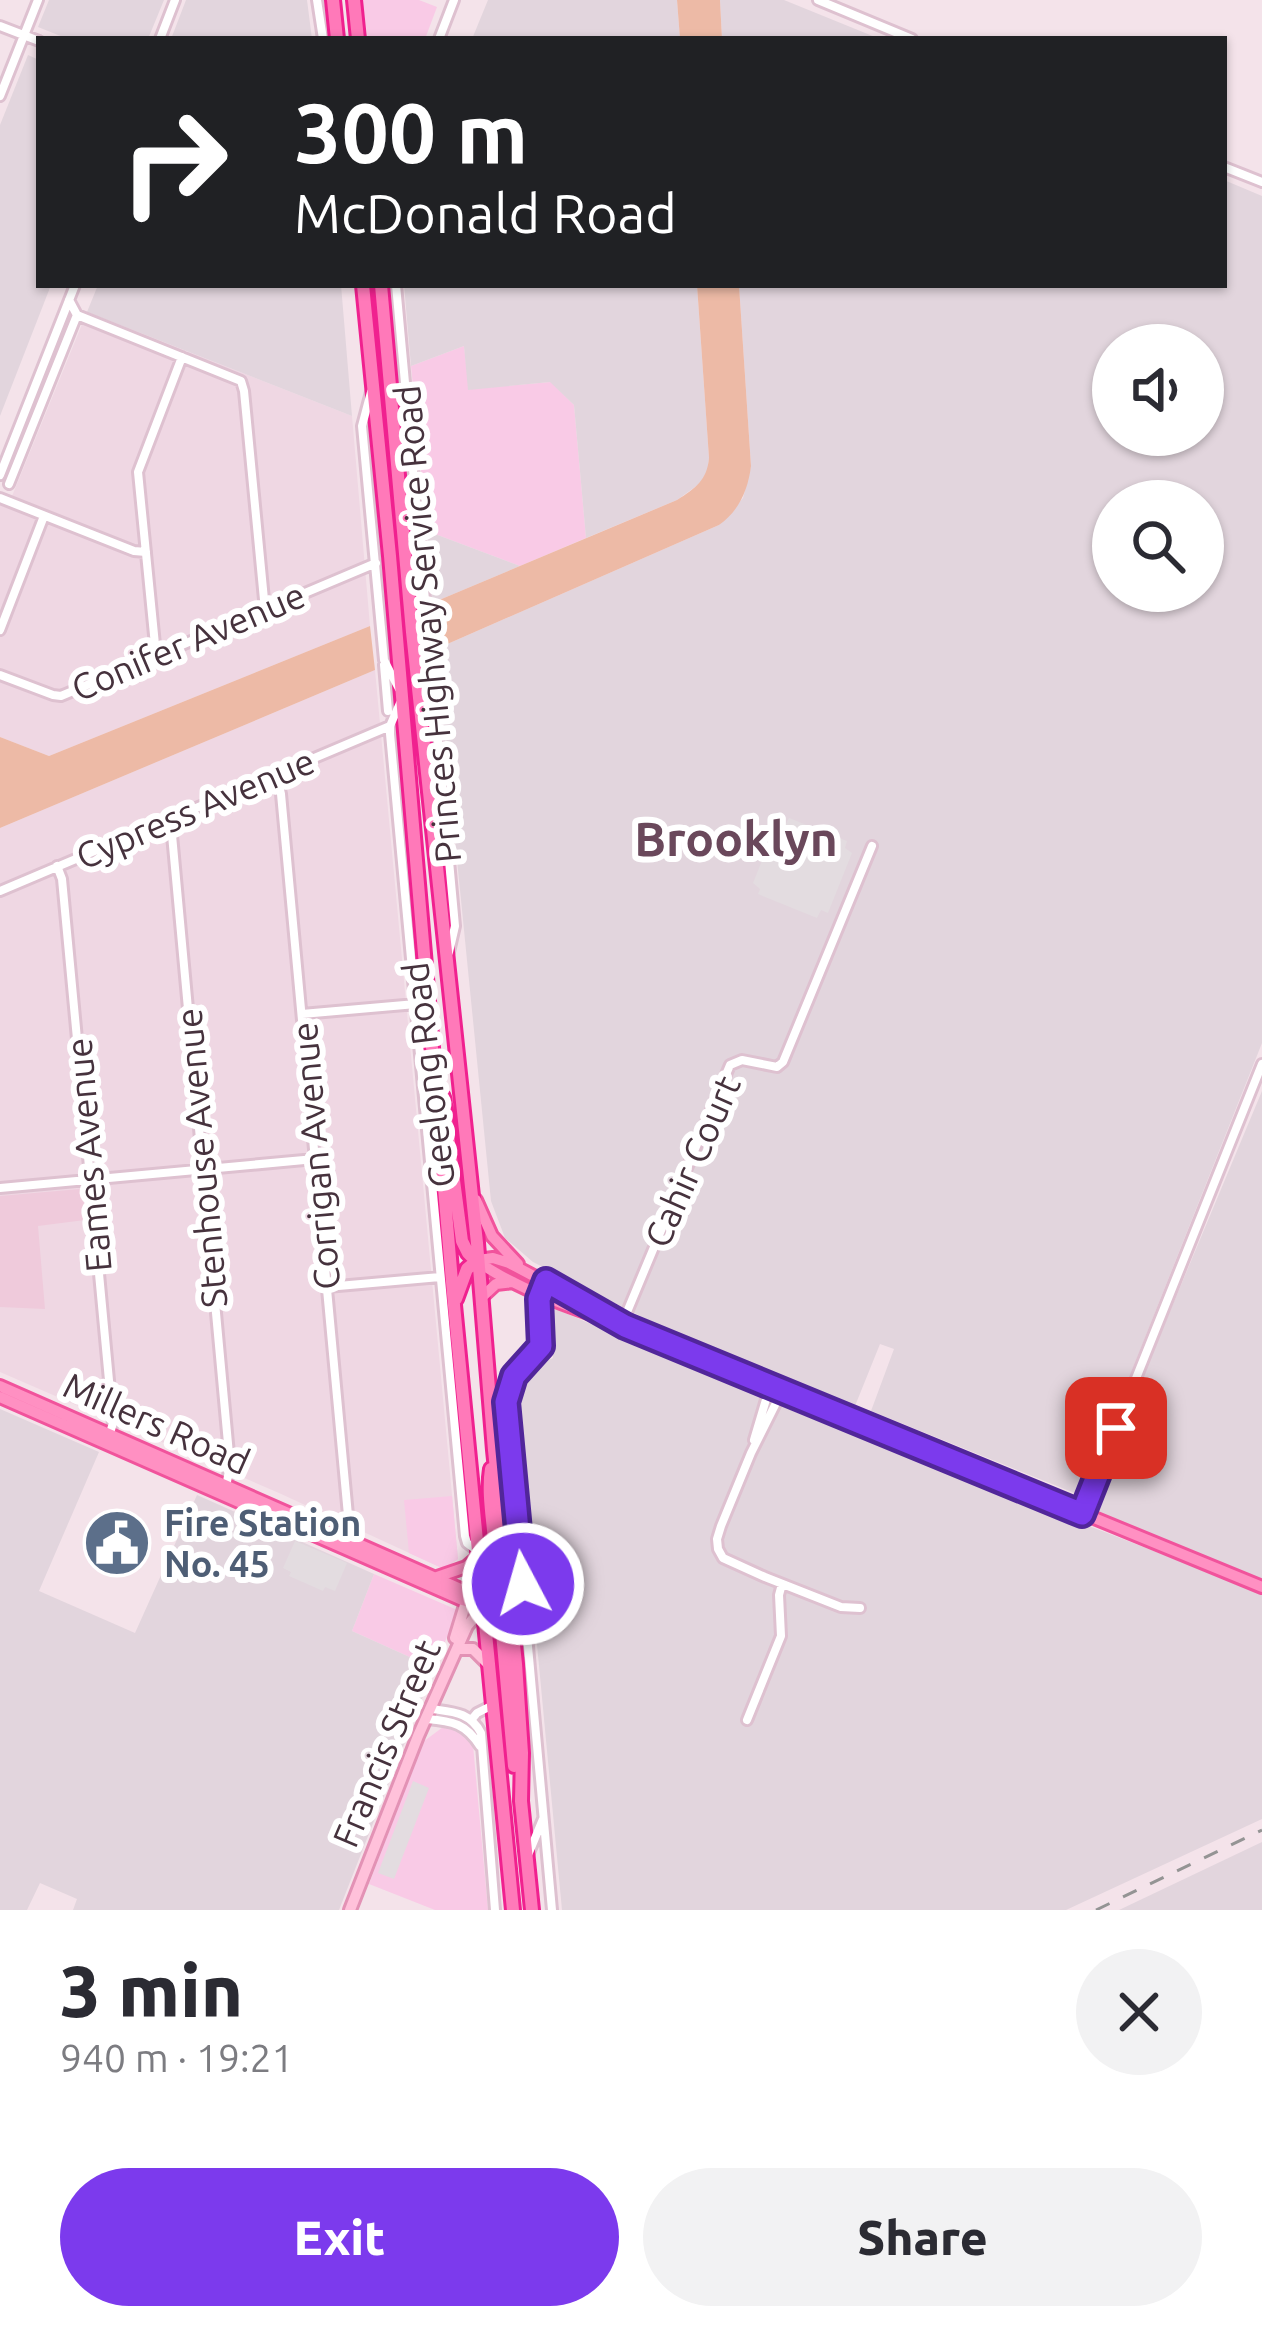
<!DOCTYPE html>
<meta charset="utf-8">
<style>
body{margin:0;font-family:Ubuntu,sans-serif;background:#f2f2f3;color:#2b2b33;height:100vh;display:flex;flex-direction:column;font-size:45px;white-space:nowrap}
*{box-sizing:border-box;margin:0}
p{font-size:39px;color:#7c7c81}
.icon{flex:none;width:66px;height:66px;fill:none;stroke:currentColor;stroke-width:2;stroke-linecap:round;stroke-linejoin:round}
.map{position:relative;height:1910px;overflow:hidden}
.details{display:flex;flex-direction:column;background:#fff;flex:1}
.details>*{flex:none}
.guide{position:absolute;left:36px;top:36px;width:1191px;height:252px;border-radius:0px;box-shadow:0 3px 9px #0004;background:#202124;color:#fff;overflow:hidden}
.tools{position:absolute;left:1092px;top:324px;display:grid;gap:24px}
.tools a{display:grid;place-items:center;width:132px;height:132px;border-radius:50%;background:#fff;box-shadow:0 3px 9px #0004;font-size:60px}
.pin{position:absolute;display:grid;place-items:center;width:102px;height:102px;color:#fff;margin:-51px;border-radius:24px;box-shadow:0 6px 18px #0006}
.me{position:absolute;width:132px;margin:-66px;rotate:354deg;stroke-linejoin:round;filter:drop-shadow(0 0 9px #0008)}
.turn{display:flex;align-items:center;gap:42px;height:252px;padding:0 60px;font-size:54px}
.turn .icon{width:156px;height:156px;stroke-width:2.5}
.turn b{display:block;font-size:84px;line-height:102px}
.round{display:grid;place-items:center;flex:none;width:126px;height:126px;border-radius:63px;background:#f2f2f3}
.headline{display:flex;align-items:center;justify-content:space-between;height:204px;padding:0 60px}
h1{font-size:72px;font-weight:800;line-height:90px}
.cta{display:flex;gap:24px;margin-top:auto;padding:24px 60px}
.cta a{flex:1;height:138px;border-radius:72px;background:#7c3aed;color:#fff;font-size:48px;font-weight:800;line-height:138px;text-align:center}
.cta a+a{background:#f2f2f3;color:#2b2b33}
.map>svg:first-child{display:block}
.residential{fill:#efd7e3}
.commercial{fill:#f9cae6}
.industrial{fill:#e2d5dd;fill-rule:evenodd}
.education{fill:#efcadb}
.green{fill:#edbaa6}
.parking{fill:#e3dce0}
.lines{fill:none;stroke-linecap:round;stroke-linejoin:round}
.minor-casing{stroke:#dec1d0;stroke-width:14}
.secondary-casing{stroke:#e392b5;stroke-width:16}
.primary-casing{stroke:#f1539c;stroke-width:16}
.trunk-casing{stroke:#f0218f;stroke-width:18}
.minor{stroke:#fff;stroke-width:8}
.secondary{stroke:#ffc1da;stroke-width:10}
.primary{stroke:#ff90c2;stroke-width:10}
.trunk{stroke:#ff79b9;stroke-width:12}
.rail{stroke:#949494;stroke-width:3;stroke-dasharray:15 15;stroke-linecap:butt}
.route-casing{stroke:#51269a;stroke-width:30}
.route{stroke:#7c3aed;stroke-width:21}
.labels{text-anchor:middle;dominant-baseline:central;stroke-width:12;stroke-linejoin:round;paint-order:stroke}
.street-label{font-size:36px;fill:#46323d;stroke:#fff}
.service-label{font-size:36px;font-weight:bold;fill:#4e5e75;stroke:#fff;text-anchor:start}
.district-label{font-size:48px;font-weight:bold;fill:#6a485b;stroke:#fff}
</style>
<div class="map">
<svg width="1262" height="1910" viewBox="0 0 1262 1910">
<rect width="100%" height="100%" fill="#f4e3ea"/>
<path class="residential" d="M 87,312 L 352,416 L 370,626 L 49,756 L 0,737 L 0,498 L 10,501 Z
M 375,670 L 458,1559 L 444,1569 L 279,1493 L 0,1372 L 0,828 Z"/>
<path class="commercial" d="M 362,0 L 419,0 L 437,7 L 425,39 L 368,39 Z
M 464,346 L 469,389 L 551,382 L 574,405 L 586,538 L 520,566 L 427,531 L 411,366 Z
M 452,1496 L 458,1559 L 444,1569 L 409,1553 L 404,1500 Z
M 374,1574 L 455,1609 L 457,1613 L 434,1668 L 352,1631 Z
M 443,1727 L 461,1731 L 473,1745 L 488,1910 L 435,1910 L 369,1884 L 423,1742 Z"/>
<path class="industrial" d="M 49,0 L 164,0 L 148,39 L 68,39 L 38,27 Z
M 186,0 L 307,0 L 312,39 L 171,39 Z
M 488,0 L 677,0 L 680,39 L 472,39 Z
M 720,0 L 784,0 L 880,39 L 722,39 Z
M 28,55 L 39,60 L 39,285 L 51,285 L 0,416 L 0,125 Z
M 1224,180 L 1262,196 L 1262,1043 L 1082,1496 L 871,1411 L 894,1349 L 880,1344 L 855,1406 L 686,1339 L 533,1262 L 505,1238 L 491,1201 L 436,649 L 719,525 L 743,498 L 751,466 L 739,285 L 1224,285 ZM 1113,345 L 1203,345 L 1203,435 L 1113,435 ZM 1113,501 L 1203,501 L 1203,591 L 1113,591 Z
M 98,285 L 341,285 L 352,416 L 87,312 Z
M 404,285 L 697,285 L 709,458 L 708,469 L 702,482 L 677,500 L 586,538 L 574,405 L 550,382 L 468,390 L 464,346 L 411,366 Z
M 427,531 L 520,566 L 432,603 Z
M 1262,1091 L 1262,1587 L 1085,1515 Z
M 556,1309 L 795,1412 L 1262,1593 L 1262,1819 L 1066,1910 L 562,1910 L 514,1400 L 531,1368 L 553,1358 L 549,1313 Z
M 0,1409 L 99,1452 L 39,1591 L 135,1633 L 197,1495 L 374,1574 L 352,1631 L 434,1668 L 339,1910 L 73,1910 L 77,1899 L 40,1883 L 27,1910 L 0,1910 Z
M 1262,1842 L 1262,1910 L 1119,1910 Z"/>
<path class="education" d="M 80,1189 L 83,1190 L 85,1220 L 38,1226 L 45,1309 L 0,1307 L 0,1196 Z"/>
<path class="green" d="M 677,0 L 720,0 L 722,39 L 680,39 Z
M 697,285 L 739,285 L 751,466 C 748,490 739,511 719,525 L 436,649 L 432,603 L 677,500 C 696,488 707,480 709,458 Z
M 370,626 L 375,670 L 0,828 L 0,737 L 49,756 Z"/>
<path class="parking" d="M 789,818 L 847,841 L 845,848 L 852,853 L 828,913 L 821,910 L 817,918 L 758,894 L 760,889 L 753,883 L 777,823 L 786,824 Z
M 295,1541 L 347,1563 L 335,1591 L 325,1587 L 323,1591 L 289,1576 L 291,1572 L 283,1568 Z
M 413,1781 L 429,1788 L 394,1879 L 378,1873 Z"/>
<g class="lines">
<g class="minor-casing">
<path id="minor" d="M 317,0 L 323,39
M 818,0 L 912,39
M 0,26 L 39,41
M 160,39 L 175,0
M 439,39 L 454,0
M 0,96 L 38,0
M 1224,167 L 1262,182
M 396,285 L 455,926 L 449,952
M 69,300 L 77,315 L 241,381 L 244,391 L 265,610
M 371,392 L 362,426 L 384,660 L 399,689
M 0,475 L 75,285
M 9,484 L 77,315
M 0,498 L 134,551 L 146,552
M 0,630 L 44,516
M 156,655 L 138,472 L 182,357
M 384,665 L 388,711
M 0,675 L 53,695 L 61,696 L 376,563
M 400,703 L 390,726 L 390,734 L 465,1536 L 467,1543 L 479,1552
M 276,774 L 281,794 L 349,1526 L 346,1539
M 168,820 L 172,835 L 230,1465 L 226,1487
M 57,866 L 62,879 L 113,1423 L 109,1436
M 0,891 L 390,726
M 302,1014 L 416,1004
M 0,1188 L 315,1159
M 327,1287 L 440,1277
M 540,1295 C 539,1311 546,1331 541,1346 C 532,1370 509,1366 506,1405 L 552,1910
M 622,1324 L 730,1065 L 742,1060 L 777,1067 L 783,1062 L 872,846
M 782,1391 L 751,1453 L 721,1526 L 717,1539 L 718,1549 L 723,1558 L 765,1577 L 841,1607 L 860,1608
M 754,1440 L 770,1386
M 1082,1513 L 1262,1064
M 432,1709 C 453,1712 470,1712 481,1733 L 495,1910
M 427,1719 C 453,1721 466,1724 480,1746
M 472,1719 L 477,1713 L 493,1705
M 747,1720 L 781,1636 L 779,1595 L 782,1584
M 528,1855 L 543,1819"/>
</g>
<g class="secondary-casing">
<path id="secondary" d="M 455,1638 L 466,1602
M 457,1649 L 473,1649 L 489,1665
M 350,1910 L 418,1736 L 467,1626 L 485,1605"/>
</g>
<g class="primary-casing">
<path id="primary" d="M 476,1200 L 492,1236 L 518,1264
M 478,1260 L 493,1258 L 509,1263 L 607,1315
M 478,1262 C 527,1295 587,1312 642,1332 L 1262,1587
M 482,1297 L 496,1284 L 513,1282
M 0,1386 L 463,1590 L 484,1603
M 0,1397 L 462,1600 L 482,1605
M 437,1577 L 466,1567 L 480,1555"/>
</g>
<g class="trunk-casing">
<path id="trunk" d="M 333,0 L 337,39
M 354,0 L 358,39
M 363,285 L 390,556 L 454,1305 L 513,1910
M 381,285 L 412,632 L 477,1243 L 494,1450 L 516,1664 L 522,1753 L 521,1801 L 532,1910
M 443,1097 L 462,1241 L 468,1253 L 477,1262
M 456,1299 L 467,1269 L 478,1260
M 485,1605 C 508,1570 484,1511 491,1469
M 486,1606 L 497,1619 L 502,1633 L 514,1766"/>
</g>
<use href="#minor" class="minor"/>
<use href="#secondary" class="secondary"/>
<use href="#primary" class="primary"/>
<use href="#trunk" class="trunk"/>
<path class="rail" d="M 1096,1910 L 1262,1830"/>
</g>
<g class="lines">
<g class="route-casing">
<path id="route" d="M 523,1584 L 506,1402 L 514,1376 L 541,1346 L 539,1299 L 546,1281 L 625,1326 L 1082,1514 L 1116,1428"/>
</g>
<use href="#route" class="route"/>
</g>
<defs>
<g id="civic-disc" transform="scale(3.45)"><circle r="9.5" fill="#5c6f8a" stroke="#fff"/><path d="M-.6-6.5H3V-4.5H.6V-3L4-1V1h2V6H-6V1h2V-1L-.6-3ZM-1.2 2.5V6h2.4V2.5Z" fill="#fff"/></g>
</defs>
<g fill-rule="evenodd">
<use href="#civic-disc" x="117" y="1543"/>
</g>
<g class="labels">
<g class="street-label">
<text transform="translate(427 624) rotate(-95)">Princes Highway Service Road</text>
<text transform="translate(188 641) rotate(-23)">Conifer Avenue</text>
<text transform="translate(195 808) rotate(-23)">Cypress Avenue</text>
<text transform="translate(428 1075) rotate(-97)">Geelong Road</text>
<text transform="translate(88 1155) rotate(-95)">Eames Avenue</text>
<text transform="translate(315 1156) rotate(-95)">Corrigan Avenue</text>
<text transform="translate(201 1158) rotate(-95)">Stenhouse Avenue</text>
<text transform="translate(692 1161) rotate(-66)">Cahir Court</text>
<text transform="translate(157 1423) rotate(24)">Millers Road</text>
<text transform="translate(386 1743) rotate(-67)">Francis Street</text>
</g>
<g class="service-label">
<text x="164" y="1522">Fire Station<tspan x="164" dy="41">No. 45</tspan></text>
</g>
<g class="district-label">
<text x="736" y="838">Brooklyn</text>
</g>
</g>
</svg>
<div class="tools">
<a><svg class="icon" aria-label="sound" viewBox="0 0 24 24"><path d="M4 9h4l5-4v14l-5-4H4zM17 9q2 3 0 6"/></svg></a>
<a><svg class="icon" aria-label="search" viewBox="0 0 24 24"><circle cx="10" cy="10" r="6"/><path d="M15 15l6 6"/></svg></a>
</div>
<div class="pin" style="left:1116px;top:1428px;background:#d93025"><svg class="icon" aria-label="arrive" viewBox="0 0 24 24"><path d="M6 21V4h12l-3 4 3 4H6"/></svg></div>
<svg class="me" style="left:523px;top:1584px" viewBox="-20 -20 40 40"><circle r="17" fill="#7c3aed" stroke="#fff" stroke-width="3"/><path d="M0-11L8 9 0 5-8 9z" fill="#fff"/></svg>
<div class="guide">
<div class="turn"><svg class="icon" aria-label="right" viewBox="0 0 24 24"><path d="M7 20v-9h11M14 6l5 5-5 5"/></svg><div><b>300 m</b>McDonald Road</div></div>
</div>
</div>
<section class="details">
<div class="headline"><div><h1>3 min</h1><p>940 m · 19:21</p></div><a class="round"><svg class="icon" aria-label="close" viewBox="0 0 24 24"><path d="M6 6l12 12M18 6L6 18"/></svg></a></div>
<div class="cta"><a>Exit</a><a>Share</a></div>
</section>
